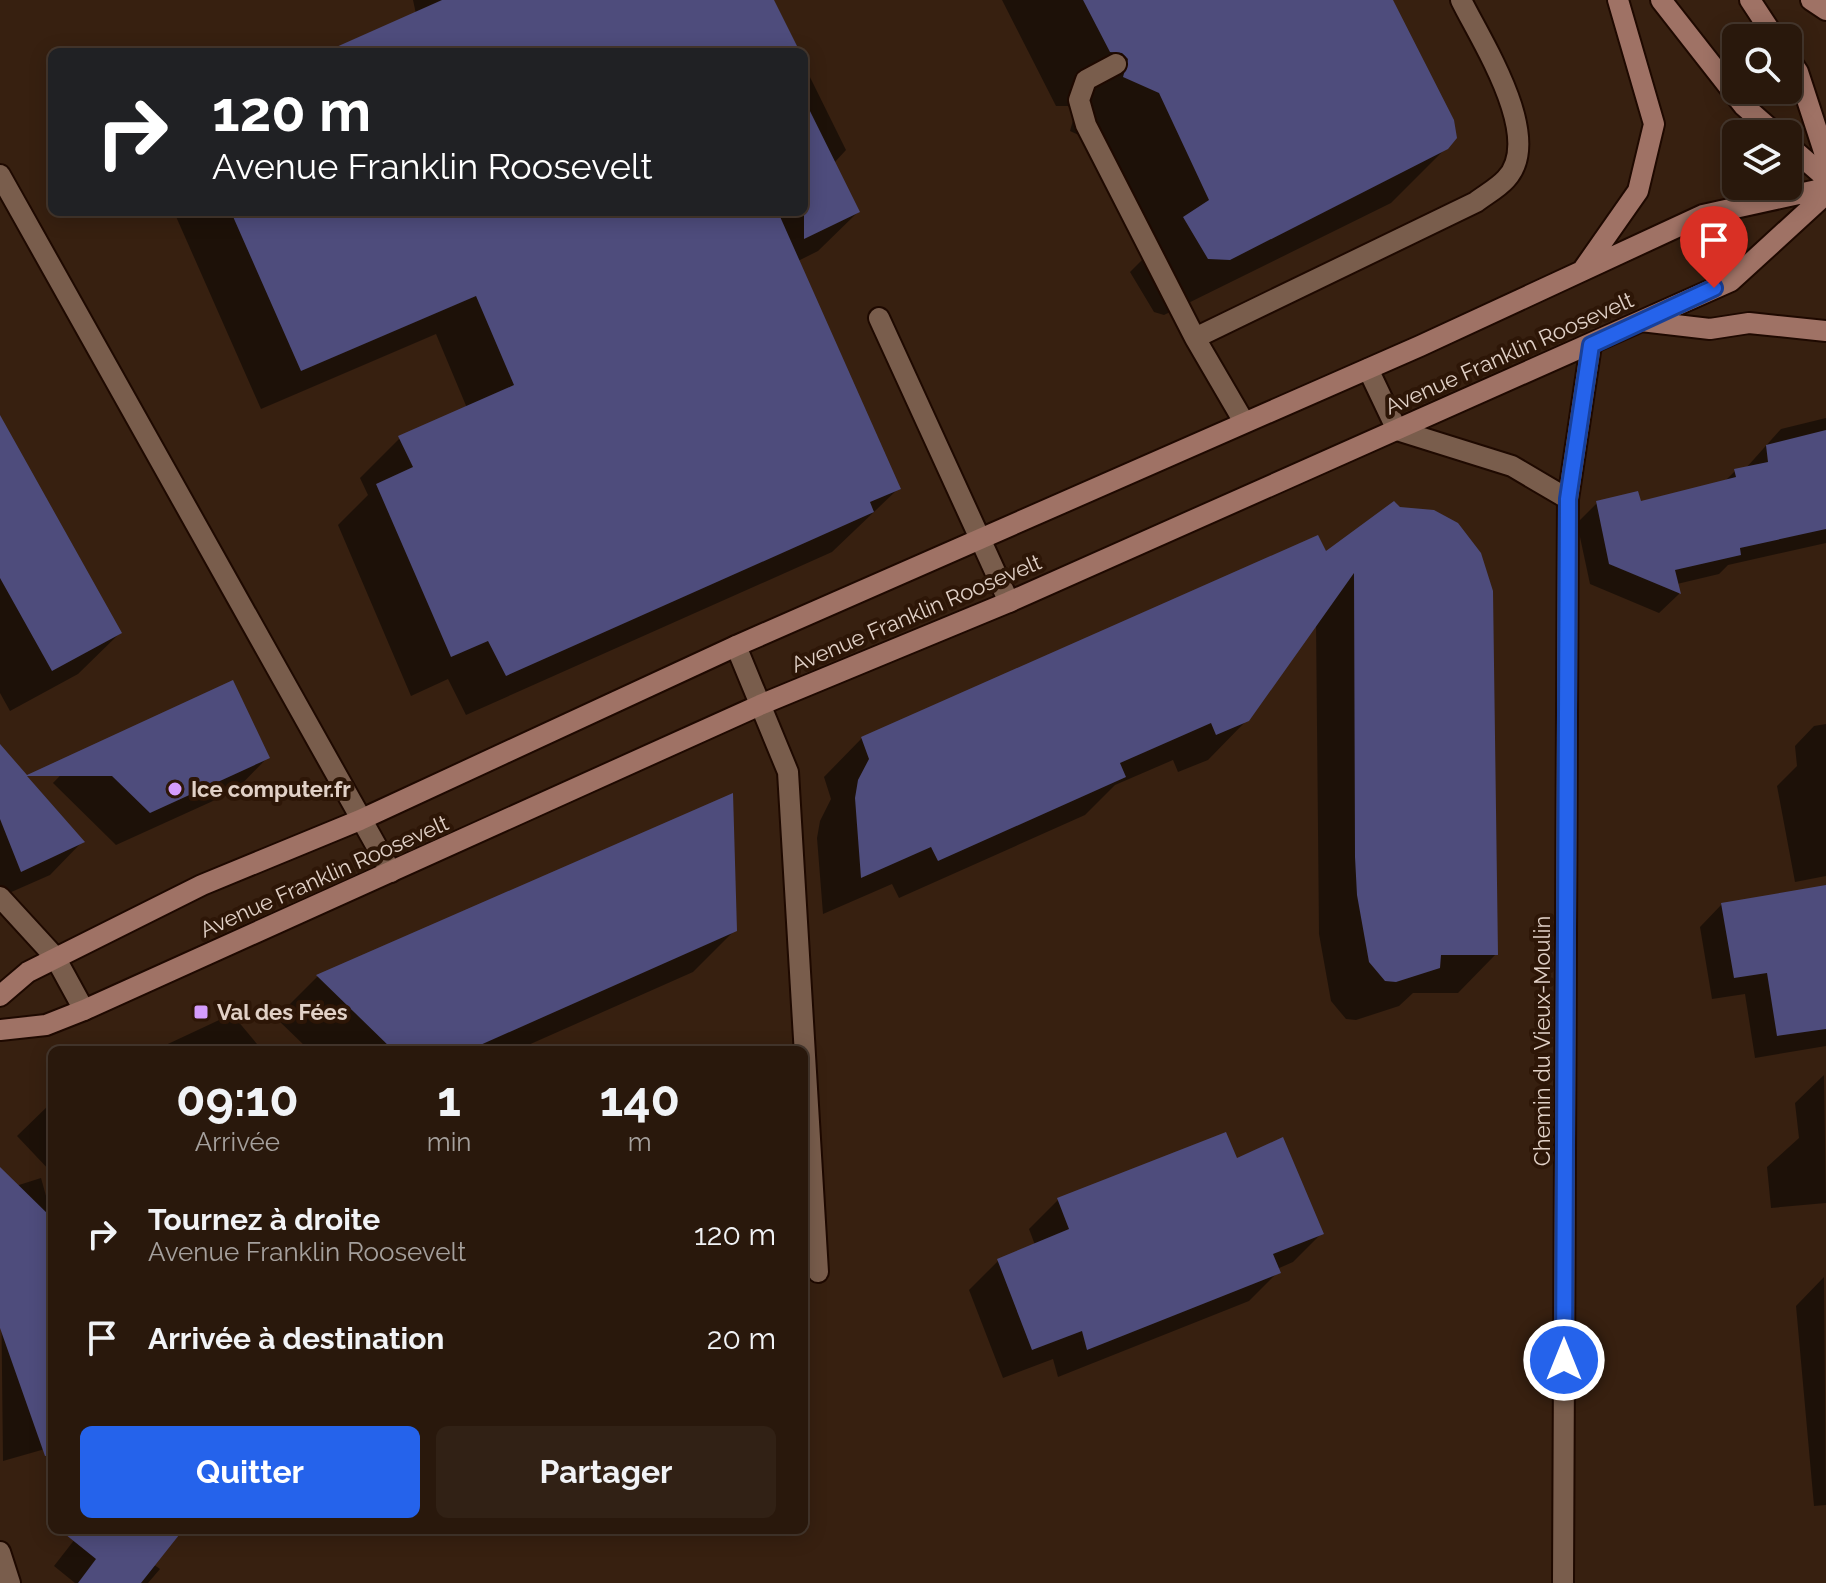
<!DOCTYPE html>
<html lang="fr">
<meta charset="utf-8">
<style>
body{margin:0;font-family:Raleway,sans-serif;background:#312115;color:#f1f3f6;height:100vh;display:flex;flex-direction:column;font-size:30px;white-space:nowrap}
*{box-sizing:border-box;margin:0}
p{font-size:26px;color:#a5a09d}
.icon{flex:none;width:44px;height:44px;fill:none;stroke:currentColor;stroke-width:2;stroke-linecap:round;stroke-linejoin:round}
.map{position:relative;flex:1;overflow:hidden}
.drawer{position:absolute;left:48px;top:1046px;width:760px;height:488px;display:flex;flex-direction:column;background:#29180c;border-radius:12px;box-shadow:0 4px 20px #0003,0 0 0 2px #45372d}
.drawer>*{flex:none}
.guide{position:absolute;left:48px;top:48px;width:760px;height:168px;border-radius:12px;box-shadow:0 4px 20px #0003,0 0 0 2px #45372d;background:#202124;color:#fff;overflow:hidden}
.tools{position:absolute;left:1722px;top:24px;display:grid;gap:16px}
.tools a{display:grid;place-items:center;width:80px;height:80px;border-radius:12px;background:#29180c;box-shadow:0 4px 20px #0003,0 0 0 2px #45372d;font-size:40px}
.pin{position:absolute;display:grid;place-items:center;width:68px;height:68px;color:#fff;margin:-82px -34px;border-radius:50% 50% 50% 0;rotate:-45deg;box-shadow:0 0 8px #0007}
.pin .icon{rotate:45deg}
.me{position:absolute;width:88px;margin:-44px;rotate:0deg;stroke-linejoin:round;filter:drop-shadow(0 0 6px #0008)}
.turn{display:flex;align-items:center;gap:28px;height:168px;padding:0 32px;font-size:36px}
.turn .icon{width:104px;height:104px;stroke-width:2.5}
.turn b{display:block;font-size:56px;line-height:68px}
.eta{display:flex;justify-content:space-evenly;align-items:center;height:136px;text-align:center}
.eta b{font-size:48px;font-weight:700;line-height:56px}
.primary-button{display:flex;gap:16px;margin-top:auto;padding:16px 32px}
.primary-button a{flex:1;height:92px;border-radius:12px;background:#2563eb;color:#fff;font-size:32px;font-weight:700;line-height:92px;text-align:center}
.primary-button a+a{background:#312115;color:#f1f3f6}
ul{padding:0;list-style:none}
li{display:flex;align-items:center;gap:24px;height:104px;padding:0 32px}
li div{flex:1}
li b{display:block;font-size:30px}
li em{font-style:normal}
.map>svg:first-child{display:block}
.shadow{fill:#0007}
.building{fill:#4e4c7c}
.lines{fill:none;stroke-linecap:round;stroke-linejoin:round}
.service-casing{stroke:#1e0900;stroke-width:24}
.minor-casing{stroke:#1e0900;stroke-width:24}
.secondary-casing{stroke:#1e0900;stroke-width:24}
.service{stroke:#795d4c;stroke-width:20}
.minor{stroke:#795d4c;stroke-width:20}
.secondary{stroke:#9f7265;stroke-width:20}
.route-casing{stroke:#184099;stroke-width:20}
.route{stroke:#2563eb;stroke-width:14}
.poi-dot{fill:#d49cfc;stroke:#2d1607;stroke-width:3}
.labels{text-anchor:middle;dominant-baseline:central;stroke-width:8;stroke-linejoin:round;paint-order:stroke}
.street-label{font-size:22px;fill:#e1d1c7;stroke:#2d1607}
.poi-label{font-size:22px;font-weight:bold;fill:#e1d1c7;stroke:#2d1607;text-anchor:start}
</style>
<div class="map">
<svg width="1826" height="1583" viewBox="0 0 1826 1583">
<rect width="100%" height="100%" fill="#372010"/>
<path class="shadow" d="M 413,0 L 772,0 L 798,52 L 330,52 L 416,14 Z
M 1002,0 L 1390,0 L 1446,148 L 1391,203 L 1164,315 L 1154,312 L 1130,272 L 1153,249 L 1105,147 L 1070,131 L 1075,113 L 1068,106 L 1056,106 Z
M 804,65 L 846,150 L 834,163 L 858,212 L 818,251 L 798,261 L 899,488 L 832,552 L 466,715 L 448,679 L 411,696 L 338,525 L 368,495 L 360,478 L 400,438 L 467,408 L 436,334 L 261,409 L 174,212 L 804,212 Z
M 1826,418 L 1826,543 L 1728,565 L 1719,574 L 1677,584 L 1679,594 L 1659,613 L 1590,584 L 1577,523 L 1597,503 L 1639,503 L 1723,483 L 1735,471 L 1746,468 L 1781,429 Z
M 0,419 L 120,633 L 78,674 L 10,711 L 0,693 Z
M 1394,503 L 1496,954 L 1458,993 L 1413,993 L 1399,1006 L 1356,1020 L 1346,1019 L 1331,1001 L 1319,934 L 1316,623 L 1247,720 L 1208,760 L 1178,772 L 1173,760 L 1115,785 L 1085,815 L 899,898 L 892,884 L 823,914 L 817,838 L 820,821 L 831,799 L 824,777 L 862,738 L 1325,554 Z
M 1826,724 L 1826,876 L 1795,882 L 1777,786 L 1797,766 L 1795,746 L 1814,726 Z
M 85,750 L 267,758 L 235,791 L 116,845 L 53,783 Z
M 0,789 L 82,842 L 50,875 L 0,897 Z
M 732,796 L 735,930 L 693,972 L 517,1050 L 309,1050 L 276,1018 L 317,977 Z
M 1826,887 L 1826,1046 L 1755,1058 L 1745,994 L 1712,999 L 1700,927 L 1722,904 Z
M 232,1014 L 262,1050 L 155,1050 Z
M 1824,1075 L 1826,1203 L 1771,1208 L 1767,1167 L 1799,1138 L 1795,1103 Z
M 52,1102 L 52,1173 L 17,1136 Z
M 41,1178 L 52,1217 L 52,1447 L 3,1461 L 0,1191 Z
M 1058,1200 L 1322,1233 L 1293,1262 L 1277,1269 L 1278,1272 L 1249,1301 L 1058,1377 L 1053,1359 L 1003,1378 L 969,1290 L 998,1261 L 1035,1245 L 1029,1229 Z
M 1824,1277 L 1826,1505 L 1814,1506 L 1796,1306 Z
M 82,1530 L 154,1530 L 153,1564 L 160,1569 L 148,1583 L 75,1583 L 54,1566 Z"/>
<path class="building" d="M 442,0 L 774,0 L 800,52 L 325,52 Z
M 1083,0 L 1393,0 L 1454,120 L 1457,138 L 1448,149 L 1230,260 L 1208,259 L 1183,217 L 1209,200 L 1159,93 L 1123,77 L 1128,59 L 1122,53 L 1110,52 Z
M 804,99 L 860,212 L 804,239 Z
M 231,212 L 778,212 L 901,489 L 870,502 L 874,512 L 506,676 L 488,641 L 451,657 L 376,484 L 413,467 L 398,436 L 514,385 L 476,296 L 301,371 Z
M 0,415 L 122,633 L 52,671 L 0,578 Z
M 1826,430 L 1826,529 L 1740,548 L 1741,555 L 1675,570 L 1681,594 L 1609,564 L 1596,501 L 1638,491 L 1641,501 L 1736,477 L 1734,469 L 1768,462 L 1766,445 Z
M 1394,501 L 1400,507 L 1434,510 L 1458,523 L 1481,553 L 1493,591 L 1498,955 L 1441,955 L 1440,968 L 1396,982 L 1385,981 L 1369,962 L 1357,895 L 1355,857 L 1354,573 L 1249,721 L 1216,735 L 1211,723 L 1120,763 L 1126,777 L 938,861 L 931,847 L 861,878 L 855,798 L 858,780 L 869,759 L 861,737 L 1318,535 L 1326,551 Z
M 233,680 L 270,758 L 150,813 L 112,776 L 27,776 L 85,842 L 21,872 L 0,819 L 0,744 L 27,775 Z
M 733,793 L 737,931 L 469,1050 L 393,1050 L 316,975 Z
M 1826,885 L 1826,1029 L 1777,1036 L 1767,973 L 1734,978 L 1721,903 Z
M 1226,1132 L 1237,1158 L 1283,1137 L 1324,1234 L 1273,1254 L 1281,1273 L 1087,1350 L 1082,1331 L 1032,1350 L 997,1259 L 1069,1229 L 1057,1198 Z
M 0,1167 L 52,1218 L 52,1455 L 45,1456 L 0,1328 Z
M 60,1530 L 183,1530 L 141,1583 L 78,1583 L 96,1559 Z"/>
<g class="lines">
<g class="service-casing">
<path id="service" d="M 1116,64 L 1086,80 L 1079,100 L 1086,125 L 1195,338
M 0,175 L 391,872
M 879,318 L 1009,602
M 1244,422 L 1195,338 L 1476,202 C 1485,195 1498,188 1506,179 C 1545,138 1481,41 1461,0
M 736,646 L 788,772 L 818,1272
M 0,897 L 55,957 L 84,1010"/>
</g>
<g class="minor-casing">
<path id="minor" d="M 1368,369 L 1397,430 L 1512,466 L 1568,499
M 0,1552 L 10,1583
M 1563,1583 L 1568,499 L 1591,345"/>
</g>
<g class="secondary-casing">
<path id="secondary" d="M 1661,0 L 1744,106 L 1776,134
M 1750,0 L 1775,38
M 1811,0 L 1826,10
M 1788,57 L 1798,72 L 1826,158
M 1788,145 L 1826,178
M 1582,271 L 1638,191 L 1654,124 L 1618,0
M 1641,321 L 1710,329 L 1749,323 L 1826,331
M 0,996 L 28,972 L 202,885 L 360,820 L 736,646 L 1420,346 L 1703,215 L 1826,188
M 0,1030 L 46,1025 L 84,1010 L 760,705 L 1009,602 L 1731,281 L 1826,194"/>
</g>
<use href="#service" class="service"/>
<use href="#minor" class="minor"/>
<use href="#secondary" class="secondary"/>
</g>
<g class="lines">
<g class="route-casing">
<path id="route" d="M 1564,1360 L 1568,499 L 1591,345 L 1714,288"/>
</g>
<use href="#route" class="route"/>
</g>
<g class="poi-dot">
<circle cx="175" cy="789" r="8"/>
<rect x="193" y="1004" width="16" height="16" rx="4"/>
</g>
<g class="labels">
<g class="street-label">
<text transform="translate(1509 353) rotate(-24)">Avenue Franklin Roosevelt</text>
<text transform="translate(916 613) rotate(-23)">Avenue Franklin Roosevelt</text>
<text transform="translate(324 876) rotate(-24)">Avenue Franklin Roosevelt</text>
<text transform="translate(1542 1041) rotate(-90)">Chemin du Vieux-Moulin</text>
</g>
<g class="poi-label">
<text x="191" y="789">Ice computer.fr</text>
<text x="217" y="1012">Val des Fées</text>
</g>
</g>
</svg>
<div class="tools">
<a><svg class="icon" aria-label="search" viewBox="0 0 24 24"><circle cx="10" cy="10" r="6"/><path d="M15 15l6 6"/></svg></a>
<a><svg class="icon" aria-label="layers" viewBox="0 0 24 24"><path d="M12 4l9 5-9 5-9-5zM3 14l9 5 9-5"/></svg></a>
</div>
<div class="pin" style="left:1714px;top:288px;background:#d93025"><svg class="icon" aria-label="arrive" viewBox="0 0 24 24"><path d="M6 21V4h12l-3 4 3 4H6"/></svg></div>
<svg class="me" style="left:1564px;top:1360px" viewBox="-20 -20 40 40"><circle r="17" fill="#2563eb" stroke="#fff" stroke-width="3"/><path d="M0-11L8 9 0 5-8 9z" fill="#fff"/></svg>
<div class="guide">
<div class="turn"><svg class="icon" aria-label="right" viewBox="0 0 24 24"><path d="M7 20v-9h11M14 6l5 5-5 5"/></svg><div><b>120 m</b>Avenue Franklin Roosevelt</div></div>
</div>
<section class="drawer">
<div class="eta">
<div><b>09:10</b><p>Arrivée</p></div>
<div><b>1</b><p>min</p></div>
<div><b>140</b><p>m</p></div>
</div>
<ul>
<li><svg class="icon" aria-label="right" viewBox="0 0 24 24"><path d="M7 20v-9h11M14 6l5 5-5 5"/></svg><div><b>Tournez à droite</b><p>Avenue Franklin Roosevelt</p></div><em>120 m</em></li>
<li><svg class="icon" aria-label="arrive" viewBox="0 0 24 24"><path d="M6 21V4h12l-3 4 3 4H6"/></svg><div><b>Arrivée à destination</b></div><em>20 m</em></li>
</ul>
<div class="primary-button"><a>Quitter</a><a>Partager</a></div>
</section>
</div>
